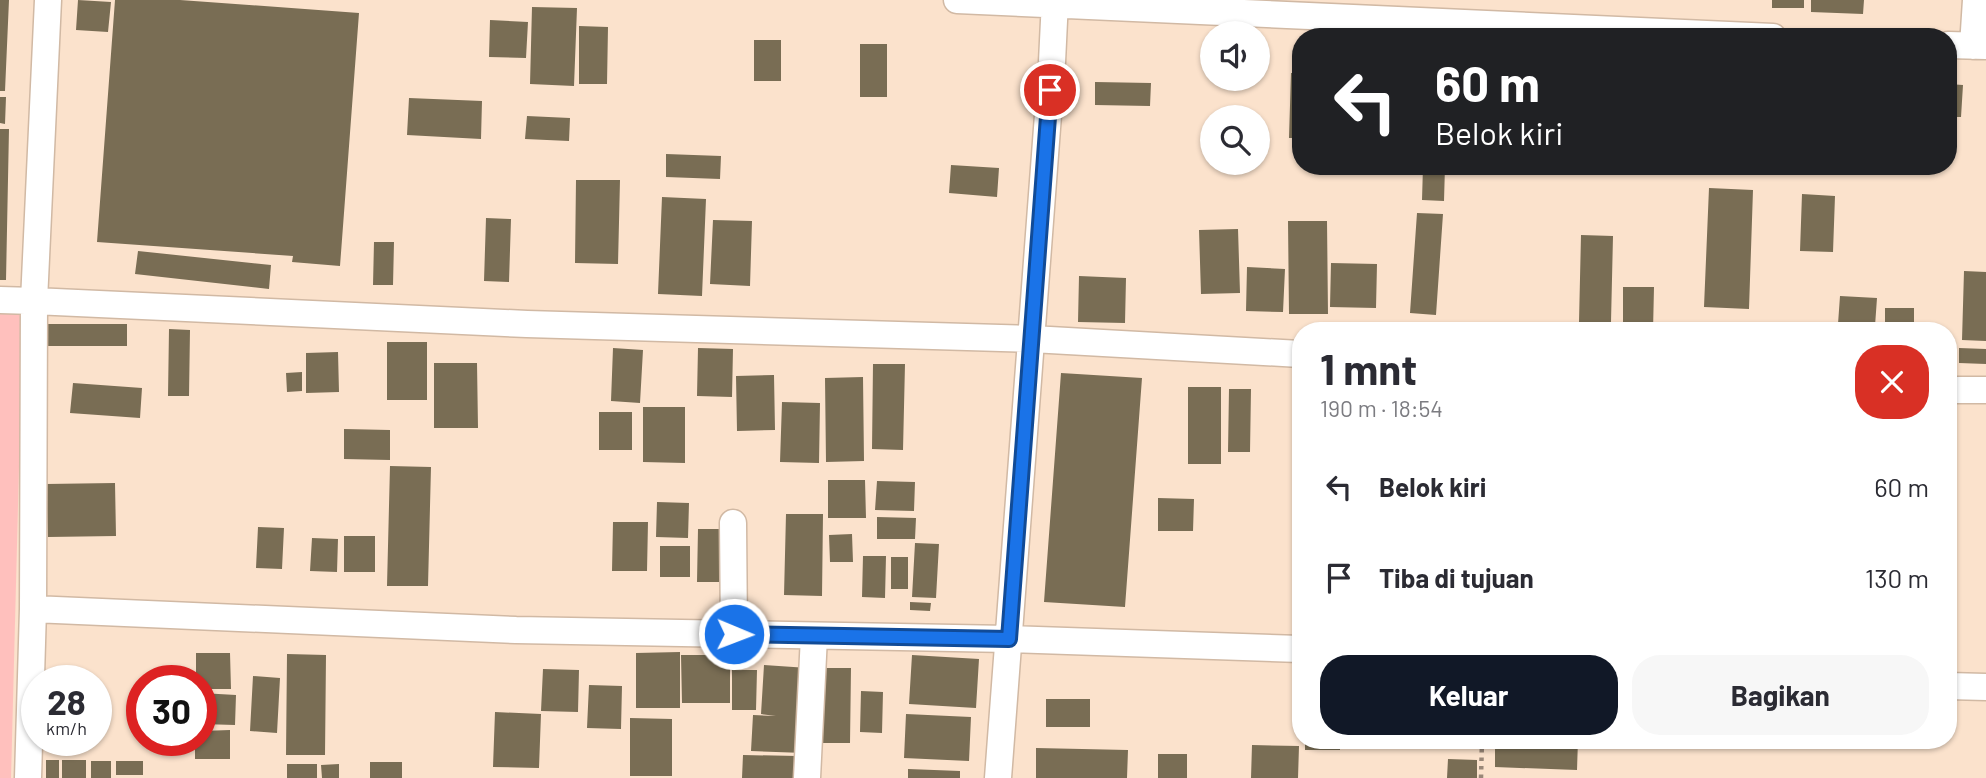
<!DOCTYPE html>
<html lang="id">
<meta charset="utf-8">
<style>
body{margin:0;font-family:Barlow,sans-serif;background:#f7f7f7;color:#2b2b33;height:100vh;display:flex;flex-direction:column;font-size:26px;white-space:nowrap}
*{box-sizing:border-box;margin:0}
p{font-size:23px;color:#7c7c81}
.icon{flex:none;width:38px;height:38px;fill:none;stroke:currentColor;stroke-width:2;stroke-linecap:round;stroke-linejoin:round}
.map{position:relative;flex:1;overflow:hidden}
.panel{position:absolute;left:1292px;top:322px;width:665px;height:427px;display:flex;flex-direction:column;background:#fff;border-radius:28px;box-shadow:0 2px 5px #0004}
.panel>*{flex:none}
.hud{position:absolute;left:1292px;top:28px;width:665px;height:147px;border-radius:28px;box-shadow:0 2px 5px #0004;background:#202124;color:#fff;overflow:hidden}
.controls{position:absolute;left:1200px;top:21px;display:grid;gap:14px}
.controls a{display:grid;place-items:center;width:70px;height:70px;border-radius:50%;background:#fff;box-shadow:0 2px 5px #0004;font-size:35px}
.speed{position:absolute;left:21px;top:665px;display:flex;gap:14px;font-size:35px;font-weight:700;text-align:center}
.speed>*{display:grid;place-content:center;width:91px;height:91px;border-radius:50%;background:#fff;box-shadow:0 2px 5px #0004;line-height:1}
.speed small{font-size:18px;font-weight:400}
.speed .limit{border:10px solid #d22;background:#fff;color:#111}
.pin{position:absolute;display:grid;place-items:center;width:60px;height:60px;color:#fff;margin:-30px;border:4px solid #fff;border-radius:50%;box-shadow:0 2px 7px #0007}
.me{position:absolute;width:77px;margin:-38px;rotate:91deg;stroke-linejoin:round;filter:drop-shadow(0 0 5px #0008)}
.turn{display:flex;align-items:center;gap:24px;height:147px;padding:0 28px;font-size:32px}
.turn .icon{width:91px;height:91px;stroke-width:2.5}
.turn b{display:block;font-size:49px;line-height:60px}
.round{display:grid;place-items:center;flex:none;width:74px;height:74px;border-radius:28px;background:#f7f7f7}
.summary{display:flex;align-items:center;justify-content:space-between;height:119px;padding:0 28px}
h1{font-size:42px;font-weight:700;line-height:52px}
.action{display:flex;gap:14px;margin-top:auto;padding:14px 28px}
.action a{flex:1;height:80px;border-radius:28px;background:#111827;color:#fff;font-size:28px;font-weight:700;line-height:80px;text-align:center}
.action a+a{background:#f7f7f7;color:#2b2b33}
ul{padding:0;list-style:none}
li{display:flex;align-items:center;gap:21px;height:91px;padding:0 28px}
li div{flex:1}
li b{display:block;font-size:26px}
li em{font-style:normal}
.map>svg:first-child{display:block}
.green{fill:#ffc0bd}
.building{fill:#796d54}
.lines{fill:none;stroke-linecap:round;stroke-linejoin:round}
.street-casing{stroke:#d1b9a4;stroke-width:29}
.path{stroke:#998778;stroke-width:4.5;stroke-dasharray:3.5 5;stroke-linecap:butt}
.street{stroke:#fff;stroke-width:26}
.route-casing{stroke:#114b97;stroke-width:18}
.route{stroke:#1a73e8;stroke-width:12}
</style>
<div class="map">
<svg width="1986" height="778" viewBox="0 0 1986 778">
<rect width="100%" height="100%" fill="#fbe2cc"/>
<path class="green" d="M 0,311 L 23,311 L 11,778 L 0,778 Z"/>
<path class="building" d="M 0,0 L 9,0 L 5,91 L 0,91 Z
M 78,0 L 111,2 L 108,32 L 76,30 Z
M 115,0 L 180,0 L 359,13 L 340,266 L 292,262 L 293,256 L 97,242 Z
M 1772,0 L 1804,0 L 1804,8 L 1772,8 Z
M 1811,0 L 1864,0 L 1863,14 L 1811,12 Z
M 532,7 L 577,8 L 574,86 L 530,84 Z
M 490,20 L 528,22 L 526,58 L 489,57 Z
M 579,26 L 608,27 L 607,84 L 579,84 Z
M 754,40 L 781,40 L 781,81 L 754,81 Z
M 860,44 L 887,44 L 887,97 L 860,97 Z
M 1291,73 L 1300,73 L 1300,138 L 1289,138 Z
M 1095,82 L 1151,83 L 1150,106 L 1095,105 Z
M 1948,84 L 1963,85 L 1961,117 L 1948,117 Z
M 0,97 L 6,97 L 5,124 L 0,123 Z
M 409,98 L 482,101 L 481,139 L 407,135 Z
M 527,116 L 570,118 L 569,141 L 525,139 Z
M 0,129 L 9,129 L 6,280 L 0,280 Z
M 666,154 L 721,156 L 720,179 L 666,177 Z
M 951,165 L 999,168 L 997,197 L 949,193 Z
M 1423,166 L 1445,166 L 1444,201 L 1422,200 Z
M 576,180 L 620,180 L 618,264 L 575,263 Z
M 1709,188 L 1753,190 L 1749,309 L 1704,307 Z
M 1802,194 L 1835,196 L 1833,252 L 1800,251 Z
M 662,197 L 706,199 L 702,296 L 658,294 Z
M 1417,213 L 1443,214 L 1436,315 L 1410,313 Z
M 486,218 L 511,219 L 509,282 L 484,281 Z
M 713,220 L 752,221 L 750,286 L 710,284 Z
M 1288,221 L 1327,221 L 1328,314 L 1289,314 Z
M 1238,229 L 1240,293 L 1201,294 L 1199,230 Z
M 1581,235 L 1613,236 L 1611,322 L 1579,322 Z
M 374,242 L 394,242 L 393,285 L 373,285 Z
M 138,251 L 271,265 L 269,289 L 135,274 Z
M 1331,263 L 1377,264 L 1376,308 L 1330,307 Z
M 1247,267 L 1285,269 L 1283,312 L 1246,311 Z
M 1964,271 L 1986,272 L 1986,341 L 1962,340 Z
M 1079,276 L 1126,278 L 1125,323 L 1078,322 Z
M 1623,287 L 1654,287 L 1653,331 L 1623,331 Z
M 1840,296 L 1877,298 L 1875,326 L 1838,324 Z
M 1885,308 L 1914,308 L 1914,331 L 1885,331 Z
M 47,324 L 127,324 L 127,346 L 47,346 Z
M 169,329 L 190,330 L 189,396 L 168,396 Z
M 387,342 L 427,342 L 427,400 L 387,400 Z
M 613,348 L 643,350 L 640,403 L 611,401 Z
M 698,348 L 733,349 L 732,397 L 697,396 Z
M 1959,348 L 1986,349 L 1986,364 L 1959,363 Z
M 338,352 L 339,392 L 306,393 L 306,353 Z
M 434,363 L 477,363 L 478,428 L 434,428 Z
M 873,364 L 905,364 L 903,450 L 872,449 Z
M 302,372 L 302,391 L 287,392 L 286,373 Z
M 1061,373 L 1142,378 L 1125,607 L 1044,602 Z
M 774,375 L 775,430 L 737,431 L 736,376 Z
M 863,377 L 864,461 L 826,462 L 825,378 Z
M 73,383 L 142,388 L 140,418 L 70,413 Z
M 1188,387 L 1221,387 L 1221,464 L 1188,464 Z
M 1229,389 L 1251,389 L 1250,452 L 1228,452 Z
M 782,402 L 820,403 L 819,463 L 780,462 Z
M 643,407 L 685,407 L 685,463 L 643,462 Z
M 599,412 L 632,412 L 632,450 L 599,450 Z
M 344,429 L 390,430 L 390,460 L 344,459 Z
M 390,466 L 431,467 L 428,586 L 387,586 Z
M 828,480 L 865,480 L 866,518 L 828,518 Z
M 1948,480 L 1951,480 L 1951,527 L 1948,527 Z
M 877,481 L 915,482 L 914,511 L 875,510 Z
M 115,483 L 116,536 L 48,537 L 46,484 Z
M 1158,498 L 1194,499 L 1193,531 L 1158,531 Z
M 657,502 L 689,503 L 688,538 L 656,537 Z
M 786,514 L 823,514 L 822,596 L 784,595 Z
M 877,517 L 916,518 L 915,539 L 877,539 Z
M 613,522 L 648,522 L 647,571 L 612,571 Z
M 258,527 L 284,528 L 282,569 L 256,568 Z
M 698,529 L 729,529 L 729,582 L 697,582 Z
M 852,534 L 853,562 L 830,562 L 829,535 Z
M 344,536 L 375,536 L 375,572 L 344,572 Z
M 312,538 L 338,539 L 337,572 L 310,571 Z
M 915,543 L 939,544 L 936,598 L 912,597 Z
M 660,546 L 690,546 L 690,577 L 660,577 Z
M 863,556 L 886,556 L 885,598 L 862,597 Z
M 891,557 L 908,557 L 908,589 L 891,589 Z
M 910,602 L 931,603 L 930,611 L 910,610 Z
M 680,652 L 680,708 L 636,708 L 636,653 Z
M 196,653 L 230,653 L 231,689 L 201,689 L 201,681 L 196,681 Z
M 287,654 L 326,655 L 325,755 L 286,755 Z
M 681,655 L 730,655 L 730,703 L 682,703 Z
M 912,655 L 979,659 L 976,708 L 909,704 Z
M 764,665 L 808,668 L 804,753 L 751,751 L 753,715 L 776,716 L 761,714 Z
M 815,668 L 851,668 L 850,743 L 814,743 Z
M 543,669 L 579,670 L 578,712 L 541,711 Z
M 732,670 L 757,670 L 756,710 L 732,710 Z
M 253,676 L 280,678 L 277,733 L 250,731 Z
M 589,685 L 622,686 L 621,729 L 587,728 Z
M 861,691 L 883,692 L 882,733 L 860,732 Z
M 201,693 L 236,695 L 235,725 L 201,724 Z
M 1046,699 L 1090,699 L 1090,727 L 1046,727 Z
M 495,712 L 541,714 L 539,768 L 493,767 Z
M 906,714 L 971,717 L 969,761 L 904,758 Z
M 630,718 L 672,719 L 672,776 L 630,776 Z
M 230,730 L 230,759 L 195,759 L 195,740 L 201,740 L 201,731 Z
M 1305,740 L 1340,740 L 1340,750 L 1305,750 Z
M 1408,740 L 1448,740 L 1448,749 L 1408,748 Z
M 1495,740 L 1578,740 L 1577,770 L 1495,767 Z
M 1252,745 L 1299,746 L 1298,778 L 1251,778 Z
M 1036,748 L 1128,750 L 1127,778 L 1036,778 Z
M 1158,754 L 1187,754 L 1187,778 L 1158,778 Z
M 743,755 L 797,756 L 797,778 L 742,778 Z
M 1448,759 L 1477,760 L 1477,778 L 1447,778 Z
M 46,760 L 59,760 L 59,778 L 46,778 Z
M 62,760 L 86,760 L 86,778 L 62,778 Z
M 91,761 L 111,761 L 111,778 L 91,778 Z
M 116,761 L 143,761 L 143,775 L 116,775 Z
M 370,762 L 402,762 L 402,778 L 370,778 Z
M 287,764 L 317,764 L 317,778 L 287,778 Z
M 339,764 L 339,778 L 322,778 L 321,765 Z
M 908,769 L 960,771 L 960,778 L 908,778 Z"/>
<g class="lines">
<g class="street-casing">
<path id="street" d="M 48,0 L 34,301 L 527,324 L 1032,339 L 1300,354
M 957,0 L 1773,37
M 1948,45 L 1986,46
M 1973,46 L 1976,0
M 0,300 L 34,301 L 33,609 L 28,778
M 1948,390 L 1986,390
M 733,523 L 734,634
M 33,609 L 516,630 L 1009,639 L 1300,649
M 1948,686 L 1986,687
M 807,778 L 814,636
M 998,778 L 1052,62 L 1055,0"/>
</g>
<path class="path" d="M 1481,778 L 1482,740"/>
<use href="#street" class="street"/>
</g>
<g class="lines">
<g class="route-casing">
<path id="route" d="M 734,634 L 1009,639 L 1050,90"/>
</g>
<use href="#route" class="route"/>
</g>
</svg>
<div class="controls">
<a><svg class="icon" aria-label="sound" viewBox="0 0 24 24"><path d="M4 9h4l5-4v14l-5-4H4zM17 9q2 3 0 6"/></svg></a>
<a><svg class="icon" aria-label="search" viewBox="0 0 24 24"><circle cx="10" cy="10" r="6"/><path d="M15 15l6 6"/></svg></a>
</div>
<div class="speed"><div>28<small>km/h</small></div><div class="limit">30</div></div>
<div class="pin" style="left:1050px;top:90px;background:#d93025"><svg class="icon" aria-label="arrive" viewBox="0 0 24 24"><path d="M6 21V4h12l-3 4 3 4H6"/></svg></div>
<svg class="me" style="left:734px;top:634px" viewBox="-20 -20 40 40"><circle r="17" fill="#1a73e8" stroke="#fff" stroke-width="3"/><path d="M0-11L8 9 0 5-8 9z" fill="#fff"/></svg>
<div class="hud">
<div class="turn"><svg class="icon" aria-label="left" viewBox="0 0 24 24"><path d="M17 20v-9H6M10 6l-5 5 5 5"/></svg><div><b>60 m</b>Belok kiri</div></div>
</div>
<section class="panel">
<div class="summary"><div><h1>1 mnt</h1><p>190 m · 18:54</p></div><a class="round" style="background:#d93025;color:#fff"><svg class="icon" aria-label="close" viewBox="0 0 24 24"><path d="M6 6l12 12M18 6L6 18"/></svg></a></div>
<ul>
<li><svg class="icon" aria-label="left" viewBox="0 0 24 24"><path d="M17 20v-9H6M10 6l-5 5 5 5"/></svg><div><b>Belok kiri</b></div><em>60 m</em></li>
<li><svg class="icon" aria-label="arrive" viewBox="0 0 24 24"><path d="M6 21V4h12l-3 4 3 4H6"/></svg><div><b>Tiba di tujuan</b></div><em>130 m</em></li>
</ul>
<div class="action"><a>Keluar</a><a>Bagikan</a></div>
</section>
</div>
